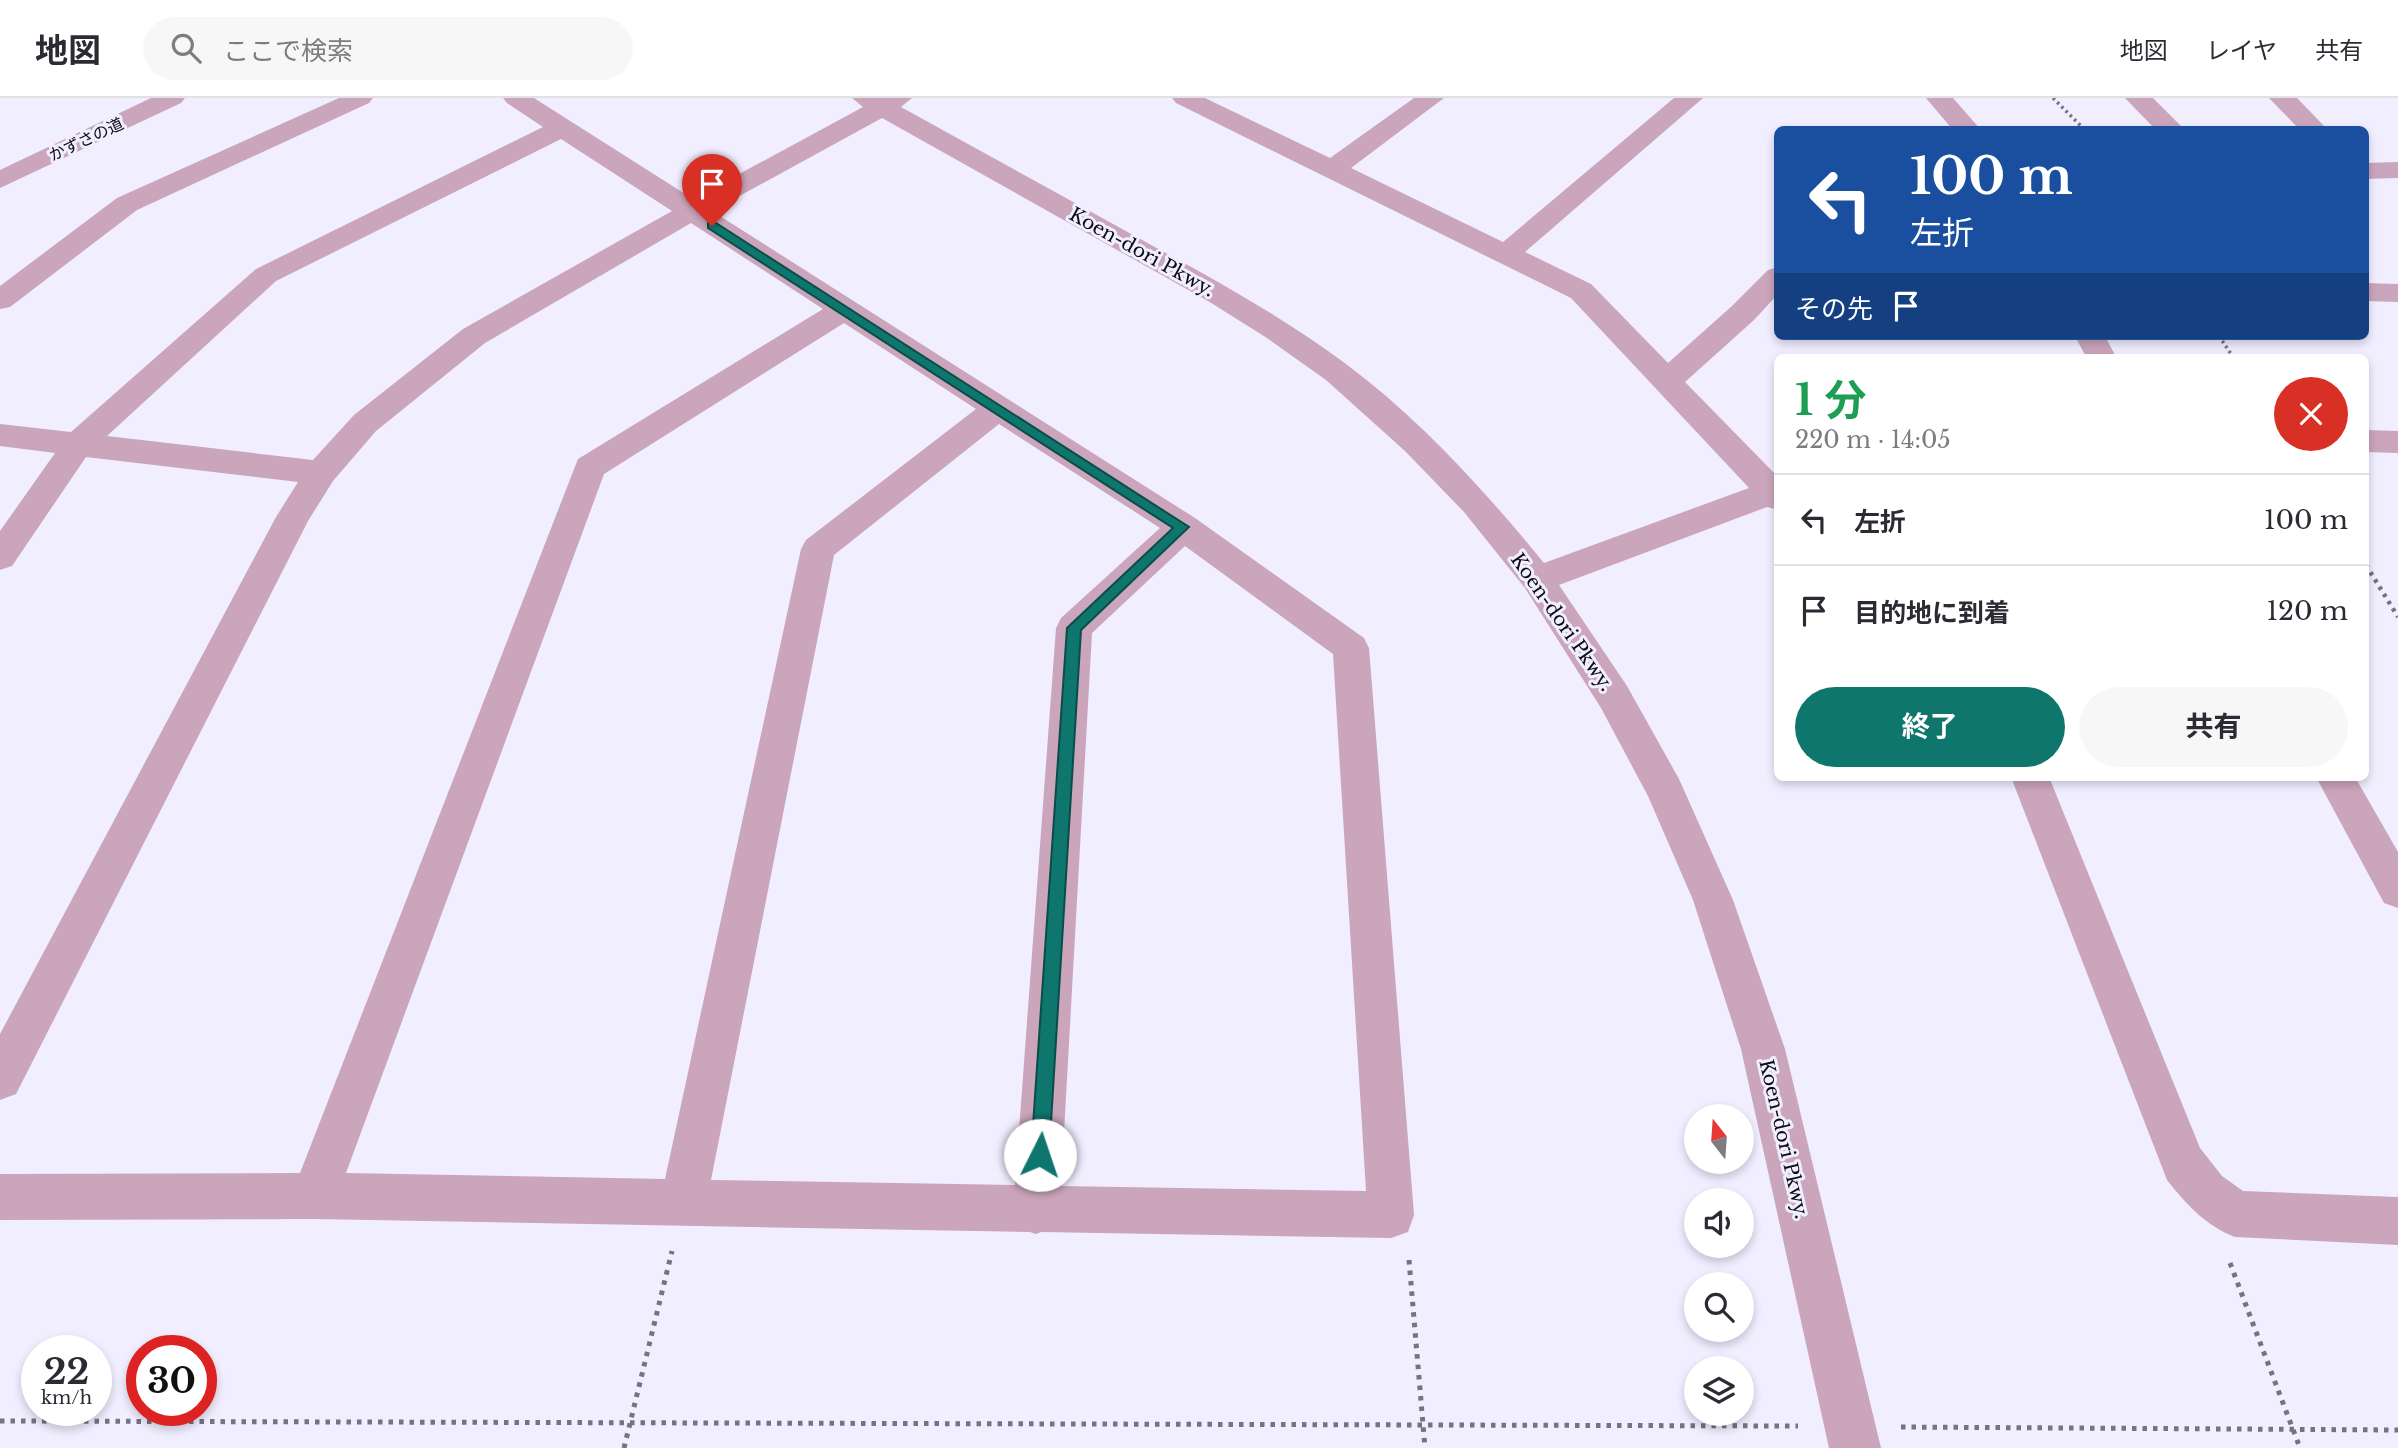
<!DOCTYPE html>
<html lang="ja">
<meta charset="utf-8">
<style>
body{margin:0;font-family:"Libre Baskerville","Noto Sans JP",serif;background:#f7f7f7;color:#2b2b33;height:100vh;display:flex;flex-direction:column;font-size:26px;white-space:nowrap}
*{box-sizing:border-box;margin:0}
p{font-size:23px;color:#7c7c81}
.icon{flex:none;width:38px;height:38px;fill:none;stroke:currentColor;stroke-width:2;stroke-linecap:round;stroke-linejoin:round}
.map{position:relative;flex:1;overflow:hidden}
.details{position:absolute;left:1774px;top:256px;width:595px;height:427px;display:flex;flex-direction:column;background:#fff;border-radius:10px;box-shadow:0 4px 10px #0003}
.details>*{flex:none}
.guide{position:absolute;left:1774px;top:28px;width:595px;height:214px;border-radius:10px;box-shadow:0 4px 10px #0003;background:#1a4fa0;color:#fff;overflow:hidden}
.needle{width:46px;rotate:343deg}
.tools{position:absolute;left:1684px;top:1006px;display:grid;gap:14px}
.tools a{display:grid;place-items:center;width:70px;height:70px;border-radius:50%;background:#fff;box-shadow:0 4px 10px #0003;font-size:35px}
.speed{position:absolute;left:21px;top:1237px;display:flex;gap:14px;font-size:35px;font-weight:700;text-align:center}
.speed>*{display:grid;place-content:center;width:91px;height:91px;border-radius:50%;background:#fff;box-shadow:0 4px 10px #0003;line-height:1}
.speed small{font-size:18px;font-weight:400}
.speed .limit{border:10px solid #d22;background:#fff;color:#111}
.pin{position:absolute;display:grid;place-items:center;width:60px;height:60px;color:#fff;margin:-72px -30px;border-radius:50% 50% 50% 0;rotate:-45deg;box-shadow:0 0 7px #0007}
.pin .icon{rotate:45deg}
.me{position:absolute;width:77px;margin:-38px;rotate:4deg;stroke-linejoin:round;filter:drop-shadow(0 0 5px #0008)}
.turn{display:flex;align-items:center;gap:24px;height:147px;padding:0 21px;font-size:32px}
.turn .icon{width:91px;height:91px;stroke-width:2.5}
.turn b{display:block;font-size:49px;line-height:60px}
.then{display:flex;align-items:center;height:66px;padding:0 21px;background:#0003;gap:14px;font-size:26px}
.round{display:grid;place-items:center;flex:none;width:74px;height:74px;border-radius:37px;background:#f7f7f7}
.headline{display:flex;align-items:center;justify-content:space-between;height:119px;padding:0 21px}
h1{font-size:42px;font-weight:700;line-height:52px;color:#1e9e55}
.button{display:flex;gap:14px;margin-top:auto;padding:14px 21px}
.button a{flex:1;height:80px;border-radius:42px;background:#0f766e;color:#fff;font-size:28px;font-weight:700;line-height:80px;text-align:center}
.button a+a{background:#f7f7f7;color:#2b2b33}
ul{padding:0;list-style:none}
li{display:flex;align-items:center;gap:21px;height:91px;padding:0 21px;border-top:2px solid #e1e1e2}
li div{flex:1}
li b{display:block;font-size:26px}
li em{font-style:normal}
header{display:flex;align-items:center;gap:42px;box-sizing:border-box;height:98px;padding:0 35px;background:#fff;border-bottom:2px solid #e1e1e2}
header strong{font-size:33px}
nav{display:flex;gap:38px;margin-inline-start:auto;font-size:24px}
.search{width:490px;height:63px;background:#f7f7f7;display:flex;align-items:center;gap:18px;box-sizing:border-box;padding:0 24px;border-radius:38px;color:#7c7c81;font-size:26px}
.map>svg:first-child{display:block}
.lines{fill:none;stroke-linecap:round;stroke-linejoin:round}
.path-far2{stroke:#757380;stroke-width:3.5;stroke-dasharray:2.5 3.5;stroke-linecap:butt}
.path-far1{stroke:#757380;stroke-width:4.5;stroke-dasharray:3.5 5;stroke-linecap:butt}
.path{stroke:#757380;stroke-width:5;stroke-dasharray:4.5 6;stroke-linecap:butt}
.minor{fill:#cba5bb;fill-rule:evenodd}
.route{fill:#0f766e;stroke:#0a4d48;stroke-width:2}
.labels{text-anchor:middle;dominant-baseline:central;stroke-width:6;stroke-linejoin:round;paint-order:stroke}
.far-street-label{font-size:16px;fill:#0c0a13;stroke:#f0eeff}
.street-label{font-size:19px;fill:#0c0a13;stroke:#f0eeff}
</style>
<header>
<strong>地図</strong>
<div class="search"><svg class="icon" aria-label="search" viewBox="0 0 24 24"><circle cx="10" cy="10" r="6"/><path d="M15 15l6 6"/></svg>ここで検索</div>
<nav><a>地図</a><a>レイヤ</a><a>共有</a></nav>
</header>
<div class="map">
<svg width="2398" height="1350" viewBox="0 0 2398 1350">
<rect width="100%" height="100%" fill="#f0eeff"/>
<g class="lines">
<path class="path-far2" d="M 2053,0 L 2085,32
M 2219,238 L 2233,259"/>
<path class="path-far1" d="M 2366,467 L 2398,519"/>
<path class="path" d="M 1409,1162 L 1425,1350
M 2230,1165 L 2300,1350
M 0,1323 L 1798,1328
M 1901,1329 L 2398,1332
M 624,1350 L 672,1153"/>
<path class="minor" d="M 151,0 L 185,0 L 181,5 L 0,90 L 0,72 Z
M 339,0 L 373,0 L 369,5 L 137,112 L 10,209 L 0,211 L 0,188 L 117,100 Z
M 503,0 L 534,0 L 693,101 L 863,9 L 852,0 L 912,0 L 901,9 C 978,52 1056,94 1133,137 C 1206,177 1279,216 1346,266 C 1421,322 1485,393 1544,465 L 1749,390 L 1571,200 L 1176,5 L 1172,0 L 1205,0 L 1330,60 L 1414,0 L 1444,0 L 1351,70 L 1503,144 L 1674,0 L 1703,0 L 1525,154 L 1591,186 L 1668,265 L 1732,208 L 1768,172 L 1778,169 L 1778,196 L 1754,222 L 1685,284 L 1778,379 L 1778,412 L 1767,409 L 1559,487 L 1627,588 L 1679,681 L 1733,802 L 1785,951 L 1881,1350 L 1829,1350 L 1741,951 L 1693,802 L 1648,698 L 1601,610 L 1525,490 L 1464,414 L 1405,353 L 1326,282 L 1267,240 L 1208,203 L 882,20 L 712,113 L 1195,420 L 1364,540 L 1369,550 L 1414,1117 L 1408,1134 L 1391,1140 L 1041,1134 L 1036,1136 L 1030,1134 L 314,1121 L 0,1122 L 0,1076 L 300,1075 L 578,361 L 823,211 L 691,125 L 485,245 L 376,333 L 333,383 L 308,423 L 16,996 L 0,1002 L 0,936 L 276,419 L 298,384 L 86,359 L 12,468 L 0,472 L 0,433 L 55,355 L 0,348 L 0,326 L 71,334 L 256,171 L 543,29 L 507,5 ZM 561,41 L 672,113 L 463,231 L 354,317 L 313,362 L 107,338 L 276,183 ZM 844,225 L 976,311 L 806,442 L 801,451 L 665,1081 L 346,1075 L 604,376 ZM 999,326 L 1160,430 L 1061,520 L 1056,530 L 1015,1087 L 711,1082 L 834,457 ZM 1185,448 L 1333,556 L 1366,1093 L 1061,1088 L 1092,535 Z
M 1926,0 L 1953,0 L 1981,32 L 1953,32 Z
M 2125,0 L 2153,0 L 2185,32 L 2156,32 Z
M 2269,0 L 2297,0 L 2328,32 L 2300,32 Z
M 2398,64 L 2398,80 L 2366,81 L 2366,65 Z
M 2366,185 L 2398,186 L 2398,204 L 2366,203 Z
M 2075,238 L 2105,238 L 2116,259 L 2086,259 Z
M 2366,332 L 2398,333 L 2398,355 L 2366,354 Z
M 2011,679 L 2049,679 L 2200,1050 L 2222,1078 L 2243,1093 L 2398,1099 L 2398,1147 L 2235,1139 C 2205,1127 2187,1107 2167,1082 Z
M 2316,679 L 2355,679 L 2398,754 L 2398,810 L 2384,805 Z"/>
</g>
<path class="route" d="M 708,125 L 716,125 L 1189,429 L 1081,532 L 1049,1057 L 1047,1064 L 1040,1066 L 1033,1064 L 1031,1057 L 1067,530 L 1173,430 L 708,130 Z"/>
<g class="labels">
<g class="far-street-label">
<text transform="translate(86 41) rotate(-25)">かずさの道</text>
</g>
<g class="street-label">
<text transform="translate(1142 154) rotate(29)">Koen-dori Pkwy.</text>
<text transform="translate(1562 524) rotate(55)">Koen-dori Pkwy.</text>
<text transform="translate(1784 1041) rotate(77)">Koen-dori Pkwy.</text>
</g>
</g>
</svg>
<div class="tools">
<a><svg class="needle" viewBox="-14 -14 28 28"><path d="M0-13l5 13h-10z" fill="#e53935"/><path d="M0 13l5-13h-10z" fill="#7c7c81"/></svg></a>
<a><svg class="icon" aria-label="sound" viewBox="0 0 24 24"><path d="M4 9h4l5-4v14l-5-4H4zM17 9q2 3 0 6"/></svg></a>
<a><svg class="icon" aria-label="search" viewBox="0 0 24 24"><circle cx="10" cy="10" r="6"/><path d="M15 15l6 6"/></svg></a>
<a><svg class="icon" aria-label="layers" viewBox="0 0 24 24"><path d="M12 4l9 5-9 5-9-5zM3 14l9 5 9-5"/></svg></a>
</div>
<div class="speed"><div>22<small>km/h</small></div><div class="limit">30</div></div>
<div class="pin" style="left:712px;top:128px;background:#d93025"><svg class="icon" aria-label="arrive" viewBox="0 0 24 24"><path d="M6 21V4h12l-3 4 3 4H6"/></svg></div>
<svg class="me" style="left:1040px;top:1057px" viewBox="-20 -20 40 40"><circle r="19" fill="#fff"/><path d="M0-13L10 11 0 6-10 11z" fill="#0f766e"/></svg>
<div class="guide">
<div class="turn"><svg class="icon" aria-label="left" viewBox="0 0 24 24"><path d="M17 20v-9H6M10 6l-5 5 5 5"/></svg><div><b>100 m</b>左折</div></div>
<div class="then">その先<svg class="icon" aria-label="arrive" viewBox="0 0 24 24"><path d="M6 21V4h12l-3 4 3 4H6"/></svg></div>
</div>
<section class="details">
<div class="headline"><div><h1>1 分</h1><p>220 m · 14:05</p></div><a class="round" style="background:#d93025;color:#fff"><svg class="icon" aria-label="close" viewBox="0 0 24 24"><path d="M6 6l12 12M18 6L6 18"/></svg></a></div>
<ul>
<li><svg class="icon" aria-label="left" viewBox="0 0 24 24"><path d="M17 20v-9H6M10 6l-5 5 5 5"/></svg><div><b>左折</b></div><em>100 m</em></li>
<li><svg class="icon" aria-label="arrive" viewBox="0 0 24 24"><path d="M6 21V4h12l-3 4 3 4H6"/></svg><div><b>目的地に到着</b></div><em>120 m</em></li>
</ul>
<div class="button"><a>終了</a><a>共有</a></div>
</section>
</div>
